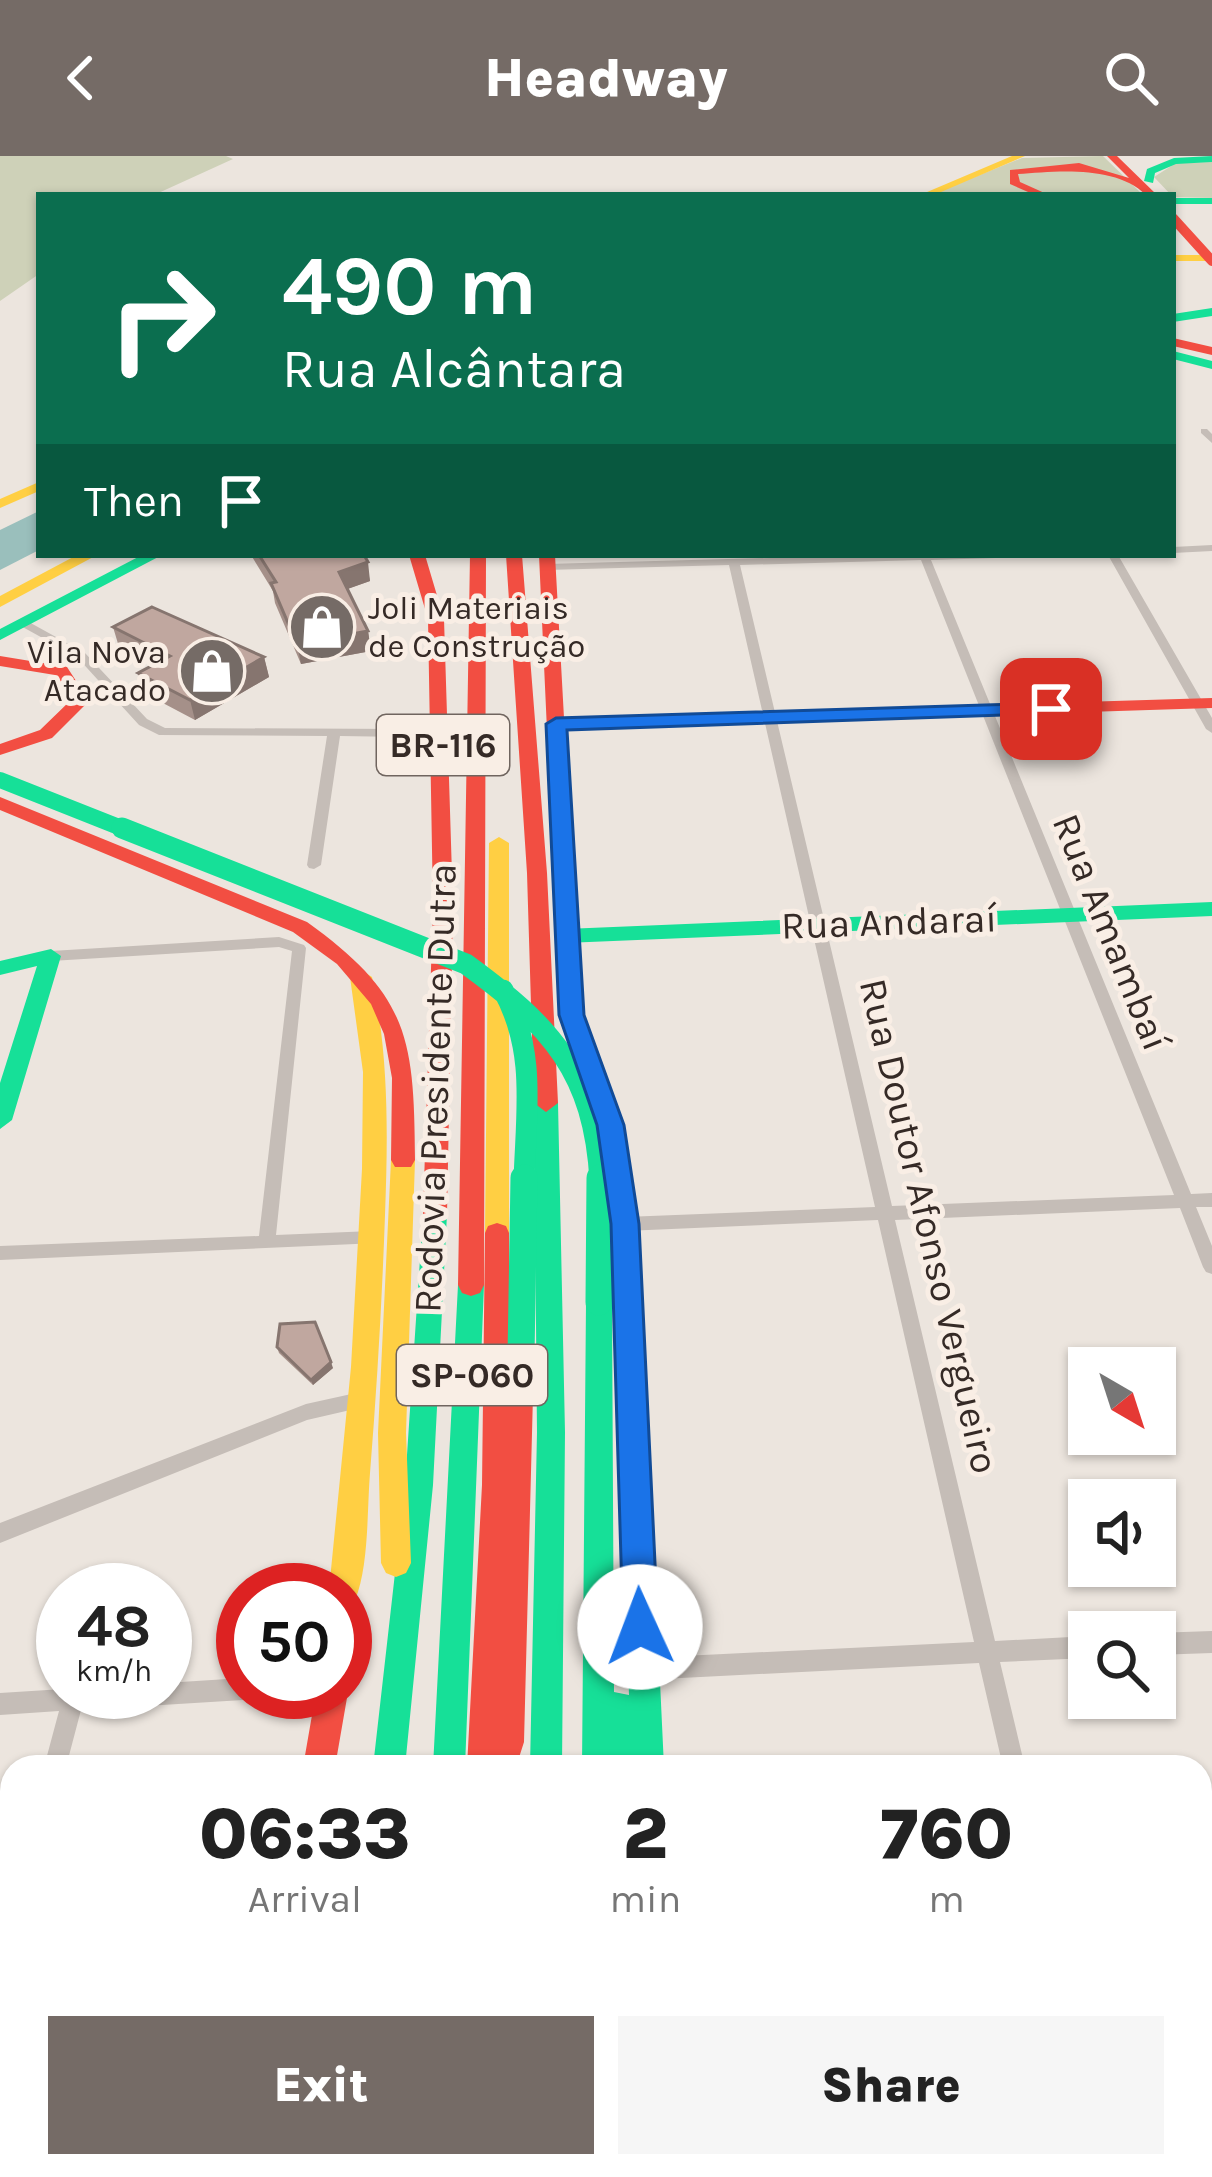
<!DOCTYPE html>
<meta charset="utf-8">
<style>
body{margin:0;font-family:Karla,sans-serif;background:#f6f6f6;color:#222;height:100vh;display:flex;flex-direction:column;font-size:45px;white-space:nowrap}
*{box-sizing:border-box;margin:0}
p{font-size:39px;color:#767676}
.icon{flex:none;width:66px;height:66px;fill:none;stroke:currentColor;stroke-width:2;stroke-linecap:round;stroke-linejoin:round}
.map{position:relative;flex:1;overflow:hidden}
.panel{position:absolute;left:0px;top:1599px;width:1212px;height:423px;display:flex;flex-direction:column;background:#fff;border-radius:36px 36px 0 0;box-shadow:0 3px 9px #0004}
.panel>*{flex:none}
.guide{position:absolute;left:36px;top:36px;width:1140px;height:366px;border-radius:0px;box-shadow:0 3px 9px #0004;background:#0b6e4f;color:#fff;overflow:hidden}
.needle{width:78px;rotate:141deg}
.fabs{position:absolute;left:1068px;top:1191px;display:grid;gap:24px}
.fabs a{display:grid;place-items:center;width:108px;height:108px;border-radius:0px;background:#fff;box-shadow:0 3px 9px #0004;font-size:60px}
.speed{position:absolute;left:36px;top:1407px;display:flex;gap:24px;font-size:60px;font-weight:700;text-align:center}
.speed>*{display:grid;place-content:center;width:156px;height:156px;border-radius:50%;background:#fff;box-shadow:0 3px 9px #0004;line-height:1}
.speed small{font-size:30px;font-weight:400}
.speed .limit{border:18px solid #d22;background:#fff;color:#111}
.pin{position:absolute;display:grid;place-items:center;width:102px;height:102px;color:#fff;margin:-51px;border-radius:24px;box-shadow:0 6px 18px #0006}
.me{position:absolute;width:132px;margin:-66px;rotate:358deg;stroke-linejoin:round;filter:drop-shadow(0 0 9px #0008)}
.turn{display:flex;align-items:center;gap:42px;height:252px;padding:0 48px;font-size:54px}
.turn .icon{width:156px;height:156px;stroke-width:2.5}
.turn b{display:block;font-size:84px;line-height:102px}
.then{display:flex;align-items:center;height:114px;padding:0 48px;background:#0003;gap:24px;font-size:45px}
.eta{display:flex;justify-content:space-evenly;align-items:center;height:204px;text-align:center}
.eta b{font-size:72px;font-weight:800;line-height:84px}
.action{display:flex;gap:24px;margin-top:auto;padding:24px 48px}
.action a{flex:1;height:138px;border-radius:0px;background:#756b66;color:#fff;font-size:48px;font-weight:800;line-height:138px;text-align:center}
.action a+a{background:#f6f6f6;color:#222}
header{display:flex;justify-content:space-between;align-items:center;height:156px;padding:0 48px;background:#756b66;color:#fff;font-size:54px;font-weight:800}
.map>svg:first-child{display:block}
.green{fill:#ced1b8}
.water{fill:#9abfbc}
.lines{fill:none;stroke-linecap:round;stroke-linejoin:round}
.street{fill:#c5bdb7;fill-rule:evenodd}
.fast{fill:#16e098;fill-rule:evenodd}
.slow{fill:#ffcf43;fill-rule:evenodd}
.jam{fill:#f24e42;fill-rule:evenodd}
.fast-bridge-far2{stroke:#16e098;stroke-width:16}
.fast-bridge-far1{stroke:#16e098;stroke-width:21}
.fast-bridge{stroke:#16e098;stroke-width:27}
.jam-bridge{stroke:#f24e42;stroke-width:10}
.wall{fill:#a59089}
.shaded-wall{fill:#86756f}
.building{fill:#c0a79f;stroke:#86756f;stroke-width:3}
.route{fill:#1a73e8;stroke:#114b97;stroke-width:3}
.labels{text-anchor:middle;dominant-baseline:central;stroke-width:10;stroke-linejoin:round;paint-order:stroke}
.far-poi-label{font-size:33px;fill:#352a26;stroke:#f9eee5;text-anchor:start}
.shield{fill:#f9eee5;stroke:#70655f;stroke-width:3}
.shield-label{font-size:36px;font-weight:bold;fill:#352a26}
.street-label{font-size:39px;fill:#352a26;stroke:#f9eee5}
</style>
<header><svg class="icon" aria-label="back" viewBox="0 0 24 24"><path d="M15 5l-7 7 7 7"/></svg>Headway<svg class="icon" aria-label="search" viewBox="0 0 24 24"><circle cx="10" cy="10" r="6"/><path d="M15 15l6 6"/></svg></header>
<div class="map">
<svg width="1212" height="2021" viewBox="0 0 1212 2021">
<rect width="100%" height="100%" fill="#ece5de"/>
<path class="green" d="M 0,0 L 226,0 L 233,3 L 154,39 L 39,39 L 39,118 L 0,145 Z
M 1103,0 L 1143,39 L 935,37 L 1022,2 Z
M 1212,6 L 1212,42 L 1173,41 L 1154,21 L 1176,7 Z"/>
<path class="water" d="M 39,355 L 39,394 L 0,414 L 0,374 Z"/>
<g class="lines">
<path class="street" d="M 1201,273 L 1207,273 L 1212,278 L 1212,287 L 1201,277 Z
M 1212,389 L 1212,395 L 1173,397 L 1173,391 Z
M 877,399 L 1001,399 L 996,402 L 931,404 L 1191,1038 L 1212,1037 L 1212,1051 L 1196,1051 L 1212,1090 L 1212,1118 L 1206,1116 L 1203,1111 L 1180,1052 L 895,1064 L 995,1485 L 1089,1480 L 1089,1502 L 1000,1506 L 1025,1611 L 1003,1611 L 979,1507 L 642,1524 L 634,1521 L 631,1513 L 634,1505 L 642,1502 L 974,1486 L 878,1064 L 625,1075 L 619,1073 L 616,1068 L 619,1063 L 625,1061 L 875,1051 L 729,409 L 546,414 L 541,411 L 546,408 ZM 921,404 L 1174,1039 L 892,1050 L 740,409 Z
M 1108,399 L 1118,399 L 1212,562 L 1212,577 L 1206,573 Z
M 19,465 L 27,465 L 85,497 L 147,563 L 165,572 L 403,573 L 409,577 L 403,581 L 340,580 L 321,709 L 314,713 L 309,712 L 307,709 L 327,580 L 159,579 L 139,569 L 77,501 L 19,469 Z
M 279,781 L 304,789 L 306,792 L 276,1079 L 372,1075 L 378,1077 L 381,1082 L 378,1087 L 0,1104 L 0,1090 L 259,1080 L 292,795 L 279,791 L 51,805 L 44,800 L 51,795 Z
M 365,1235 L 372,1237 L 374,1243 L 372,1249 L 307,1264 L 0,1387 L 0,1367 L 306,1248 Z
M 1212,1475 L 1212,1497 L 1155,1499 L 1155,1477 Z
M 243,1522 L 243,1536 L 253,1536 L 251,1541 L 243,1544 L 81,1554 L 66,1611 L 44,1611 L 59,1555 L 0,1559 L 0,1537 L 63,1533 L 63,1536 L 165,1536 L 165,1527 Z
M 12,1756 L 12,1812 L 9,1821 L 0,1824 L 0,1768 L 4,1760 Z
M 1091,2010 L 1117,2010 L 1120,2021 L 1094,2021 Z"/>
<path class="fast" d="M 1212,0 L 1212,6 L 1176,8 L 1155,17 L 1153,27 L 1144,25 L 1147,13 L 1174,2 Z
M 1173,42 L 1212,42 L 1212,48 L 1173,48 Z
M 1212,152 L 1212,160 L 1173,166 L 1173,158 Z
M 1173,195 L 1212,205 L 1212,213 L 1173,203 Z
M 142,399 L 162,399 L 0,484 L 0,473 Z
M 1212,746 L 1212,760 L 565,787 L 555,780 L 565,773 Z
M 51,793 L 61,800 L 12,964 L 0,973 L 0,927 L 37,810 L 0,819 L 0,805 Z
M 546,938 L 558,947 L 565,1276 L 562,1611 L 530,1611 L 537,1276 L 534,947 Z
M 435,1048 L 444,1051 L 447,1058 L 433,1329 L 405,1611 L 373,1611 L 405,1329 L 423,1058 L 426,1051 Z
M 471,1118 L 480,1121 L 484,1129 L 465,1611 L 433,1611 L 458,1129 L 462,1121 Z
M 599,1135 L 608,1138 L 612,1146 L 614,1536 L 629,1539 L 619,1247 L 623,1238 L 633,1235 L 643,1238 L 647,1247 L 664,1611 L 582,1611 L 586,1146 L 590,1138 Z
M 514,2010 L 552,2010 L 551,2021 L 513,2021 Z"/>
<path class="slow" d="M 1012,0 L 1025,0 L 934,39 L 920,39 Z
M 1173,99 L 1212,99 L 1212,105 L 1173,105 Z
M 39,326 L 39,335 L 0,352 L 0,343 Z
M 77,399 L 97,399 L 0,451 L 0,440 Z
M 499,681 L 509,687 L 509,1077 L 506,1084 L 488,1084 L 485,1077 L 489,687 Z
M 361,814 L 372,821 C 389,900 388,979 385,1059 C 382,1145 377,1231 370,1317 C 367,1354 369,1411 355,1444 L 345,1448 L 345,1434 L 329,1434 L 351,1211 L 362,1013 L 363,916 L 350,821 Z
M 403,995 L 411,997 L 415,1004 L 406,1277 L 411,1407 L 406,1417 L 396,1421 L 386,1417 L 381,1407 L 378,1277 L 391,1004 L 395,997 Z
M 248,2010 L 286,2010 L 284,2021 L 246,2021 Z
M 332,2010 L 370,2010 L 369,2021 L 331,2021 Z
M 445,2010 L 483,2010 L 482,2021 L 444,2021 Z"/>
<path class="jam" d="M 1107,0 L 1117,0 L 1157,39 L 1146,39 C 1116,9 1057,15 1018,18 L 1020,26 L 1049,39 L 1035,39 L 1010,28 L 1010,14 L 1079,7 L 1129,22 Z
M 1173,182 L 1212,191 L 1212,199 L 1173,190 Z
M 409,399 L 425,399 L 444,463 L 453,751 L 447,1058 L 444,1065 L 426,1065 L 423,1058 L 433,751 L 428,463 Z
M 470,399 L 486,399 L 484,1129 L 480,1137 L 471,1140 L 462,1137 L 458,1129 Z
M 506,399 L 522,399 L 547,717 L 558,947 L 546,956 L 534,947 L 527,717 Z
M 539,399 L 555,399 L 564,562 L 1212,542 L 1212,552 L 565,573 L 582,859 L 622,969 L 637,1068 L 647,1247 L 643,1256 L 633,1259 L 623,1256 L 619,1247 L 613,1068 L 598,969 L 560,859 Z
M 0,500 L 67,511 L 89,545 L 52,582 L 0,599 L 0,588 L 40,574 L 71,544 L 55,519 L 0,510 Z
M 0,641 L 307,766 C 410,840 414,883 415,1004 L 411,1011 L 395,1011 L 391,1004 L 392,922 L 384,878 L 371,848 L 337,808 L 293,776 L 0,654 Z
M 497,1067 L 506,1070 L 509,1077 L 510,1195 L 521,1188 L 530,1192 L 534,1200 L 524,1586 L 516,1611 L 467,1611 L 482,1329 L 485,1077 L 488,1070 Z
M 345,1529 L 348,1536 L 335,1611 L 303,1611 L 316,1536 L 345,1536 Z
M 404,2010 L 442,2010 L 441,2021 L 403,2021 Z
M 574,2010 L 612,2010 L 612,2021 L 574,2021 Z
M 613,2010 L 651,2010 L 652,2021 L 614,2021 Z
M 652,2010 L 690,2010 L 691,2021 L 653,2021 Z"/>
<path class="fast-bridge-far2" d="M 0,624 L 129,675"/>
<path class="fast-bridge-far1" d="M 122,672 L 466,808 C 551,870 594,916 600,1025
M 503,834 C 537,895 526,957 524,1025"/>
<path class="fast-bridge" d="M 599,1146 L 600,1022
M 521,1200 L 524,1022"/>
<path class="jam-bridge" d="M 1173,62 L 1212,105"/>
</g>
<path class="wall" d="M 251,399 L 364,399 L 370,425 L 347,433 L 368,475 L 371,495 L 301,508 L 275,447 L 273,435 Z
M 113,471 L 264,501 L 269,521 L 195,564 L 144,537 L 138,517 L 154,509 L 119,491 Z
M 277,1191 L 333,1212 L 313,1229 L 279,1197 Z"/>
<path class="shaded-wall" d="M 368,406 L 370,425 L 342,435 L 339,416 Z
M 368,475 L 371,495 L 301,508 L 297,488 Z
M 264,501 L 269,521 L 195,564 L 190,544 Z
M 331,1206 L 333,1212 L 313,1229 L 311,1224 Z"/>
<path class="building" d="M 259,399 L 364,399 L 368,406 L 339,416 L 368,475 L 297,488 L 271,427 L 276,426 Z
M 152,451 L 264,501 L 190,544 L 138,517 L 170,500 L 113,471 Z
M 315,1166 L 331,1206 L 311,1224 L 277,1191 L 280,1168 Z"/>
<path class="route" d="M 1051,547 L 1058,548 L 1058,557 L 567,574 L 584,859 L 624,969 L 639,1068 L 658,1471 L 652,1483 L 640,1488 L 628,1483 L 623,1471 L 611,1068 L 597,969 L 559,859 L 546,568 L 556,562 Z"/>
<defs>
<g id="shop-disc" transform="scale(3.45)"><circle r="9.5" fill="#756b66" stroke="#f9eee5"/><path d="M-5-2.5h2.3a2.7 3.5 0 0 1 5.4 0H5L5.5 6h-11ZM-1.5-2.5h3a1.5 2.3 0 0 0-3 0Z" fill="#fff"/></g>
</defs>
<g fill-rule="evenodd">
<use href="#shop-disc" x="322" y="471"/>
<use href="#shop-disc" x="212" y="515"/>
</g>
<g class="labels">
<g class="far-poi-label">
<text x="368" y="452">Joli Materiais<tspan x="368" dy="38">de Construção</tspan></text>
<text x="166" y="496" text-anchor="end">Vila Nova<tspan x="166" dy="38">Atacado</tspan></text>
</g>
<g class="shield">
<rect x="377" y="559" width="132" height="60" rx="9"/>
<rect x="397" y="1189" width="150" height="60" rx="9"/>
</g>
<g class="shield-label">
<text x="443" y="589">BR-116</text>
<text x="472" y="1219">SP-060</text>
</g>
<g class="street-label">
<text transform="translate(889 766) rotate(-2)">Rua Andaraí</text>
<text transform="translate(1111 776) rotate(68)">Rua Amambaí</text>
<text transform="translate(435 932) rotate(-88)">Rodovia Presidente Dutra</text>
<text transform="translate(929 1070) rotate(77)">Rua Doutor Afonso Vergueiro</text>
</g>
</g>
</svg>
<div class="fabs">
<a><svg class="needle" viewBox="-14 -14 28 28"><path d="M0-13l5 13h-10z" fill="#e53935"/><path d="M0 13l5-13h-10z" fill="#767676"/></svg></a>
<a><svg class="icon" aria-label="sound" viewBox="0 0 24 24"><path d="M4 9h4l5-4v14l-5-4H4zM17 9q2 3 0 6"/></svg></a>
<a><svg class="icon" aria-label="search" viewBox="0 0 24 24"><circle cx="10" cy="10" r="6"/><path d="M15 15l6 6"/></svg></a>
</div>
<div class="speed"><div>48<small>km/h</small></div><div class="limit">50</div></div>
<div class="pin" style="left:1051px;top:553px;background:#d93025"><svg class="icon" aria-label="arrive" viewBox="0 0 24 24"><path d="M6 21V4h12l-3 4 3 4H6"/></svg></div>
<svg class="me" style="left:640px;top:1471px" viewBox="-20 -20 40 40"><circle r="19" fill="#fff"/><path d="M0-13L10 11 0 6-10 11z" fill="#1a73e8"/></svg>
<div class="guide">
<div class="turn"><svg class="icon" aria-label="right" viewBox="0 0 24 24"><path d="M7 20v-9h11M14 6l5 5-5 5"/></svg><div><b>490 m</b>Rua Alcântara</div></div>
<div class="then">Then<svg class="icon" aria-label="arrive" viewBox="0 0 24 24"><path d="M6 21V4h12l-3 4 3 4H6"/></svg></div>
</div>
<section class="panel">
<div class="eta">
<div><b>06:33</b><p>Arrival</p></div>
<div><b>2</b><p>min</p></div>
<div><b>760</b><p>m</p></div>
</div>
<div class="action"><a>Exit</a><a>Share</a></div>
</section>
</div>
